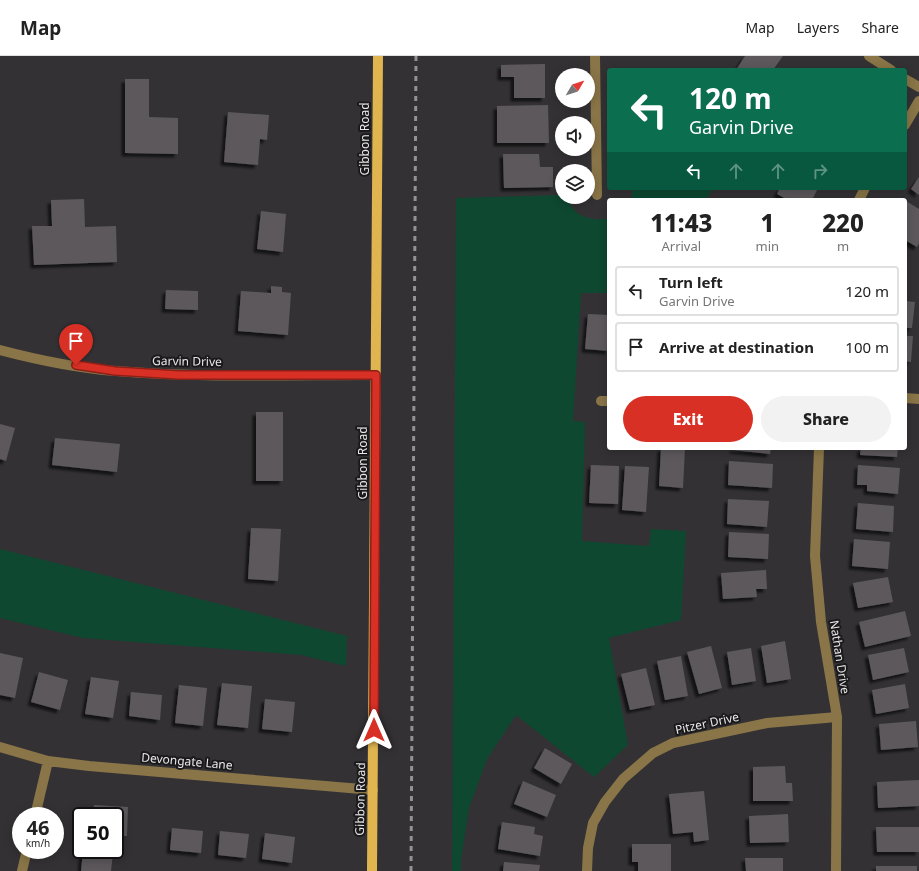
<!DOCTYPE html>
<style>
body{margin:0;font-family:"Noto Sans",sans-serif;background:#f2f2f2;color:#222;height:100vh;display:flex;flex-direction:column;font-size:15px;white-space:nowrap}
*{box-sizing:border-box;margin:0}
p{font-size:13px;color:#767676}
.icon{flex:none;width:22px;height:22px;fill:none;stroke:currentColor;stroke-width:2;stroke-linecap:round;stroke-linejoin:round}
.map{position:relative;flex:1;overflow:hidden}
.side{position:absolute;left:607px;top:142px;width:300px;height:252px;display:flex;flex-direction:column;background:#fff;border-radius:4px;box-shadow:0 2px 10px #0003}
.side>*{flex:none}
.top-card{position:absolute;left:607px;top:12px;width:300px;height:122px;border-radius:4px;box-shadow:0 2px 10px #0003;background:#0b6e4f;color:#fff;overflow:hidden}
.needle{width:26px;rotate:51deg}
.controls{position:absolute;left:555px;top:12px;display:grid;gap:8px}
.controls a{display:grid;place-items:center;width:40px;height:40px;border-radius:50%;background:#fff;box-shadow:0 2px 10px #0003;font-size:20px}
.speed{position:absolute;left:12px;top:751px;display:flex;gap:8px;font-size:20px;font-weight:700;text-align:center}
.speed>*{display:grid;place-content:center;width:52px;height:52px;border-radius:50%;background:#fff;box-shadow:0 2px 10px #0003;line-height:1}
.speed small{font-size:10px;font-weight:400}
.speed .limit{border:2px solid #111;border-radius:6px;background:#fff;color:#111}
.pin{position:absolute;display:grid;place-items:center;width:34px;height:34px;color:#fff;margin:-41px -17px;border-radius:50% 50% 50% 0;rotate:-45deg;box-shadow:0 0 4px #0007}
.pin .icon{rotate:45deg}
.me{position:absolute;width:44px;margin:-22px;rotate:0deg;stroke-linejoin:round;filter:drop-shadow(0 0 3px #0008)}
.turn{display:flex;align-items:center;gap:14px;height:84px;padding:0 16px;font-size:18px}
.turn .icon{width:52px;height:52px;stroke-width:2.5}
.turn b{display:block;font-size:28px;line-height:34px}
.lanes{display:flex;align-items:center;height:38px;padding:0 16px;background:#0003;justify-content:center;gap:20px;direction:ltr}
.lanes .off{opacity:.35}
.eta{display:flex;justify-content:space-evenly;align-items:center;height:68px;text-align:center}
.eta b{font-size:24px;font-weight:800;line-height:28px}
.cta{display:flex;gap:8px;margin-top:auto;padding:8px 16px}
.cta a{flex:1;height:46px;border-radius:24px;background:#d93025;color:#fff;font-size:16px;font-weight:800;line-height:46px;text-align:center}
.cta a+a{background:#f2f2f2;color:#222}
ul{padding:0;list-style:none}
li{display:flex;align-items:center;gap:12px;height:50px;margin:0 8px 6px;padding:0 8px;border:2px solid #e0e0e0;border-radius:4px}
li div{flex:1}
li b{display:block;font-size:15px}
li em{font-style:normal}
header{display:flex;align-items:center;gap:24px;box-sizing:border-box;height:56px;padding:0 20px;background:#fff;border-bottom:1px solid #e0e0e0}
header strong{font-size:19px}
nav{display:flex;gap:22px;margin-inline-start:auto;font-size:14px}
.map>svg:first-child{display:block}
.green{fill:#0e4831}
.building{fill:#5b595c;filter:url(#shadow)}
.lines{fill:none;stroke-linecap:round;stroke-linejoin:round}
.minor{stroke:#897547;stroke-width:10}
.major{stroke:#e0b550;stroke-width:10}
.rail{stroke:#939194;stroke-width:3;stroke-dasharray:5 5;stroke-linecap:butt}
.route-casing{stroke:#8d1f18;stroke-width:10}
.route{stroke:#d93025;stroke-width:7}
.labels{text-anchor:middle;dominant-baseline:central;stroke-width:4;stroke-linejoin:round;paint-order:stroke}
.street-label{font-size:12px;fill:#e9e7e9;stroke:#1b1a1b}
</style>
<header>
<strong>Map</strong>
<nav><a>Map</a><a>Layers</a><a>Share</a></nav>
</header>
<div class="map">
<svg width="919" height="815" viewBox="0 0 919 815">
<defs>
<filter id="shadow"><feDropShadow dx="-3.5" dy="3.5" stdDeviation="1" flood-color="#0009"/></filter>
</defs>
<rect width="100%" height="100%" fill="#333134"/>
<path class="green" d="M 633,132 L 713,132 L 706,144 L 631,144 Z
M 562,139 L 562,141 L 566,141 C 569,145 571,151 575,155 C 584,163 598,165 609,162 L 609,237 L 581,237 L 573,365 L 585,366 L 582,485 L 649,490 L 651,473 L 686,475 L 681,564 L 609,582 L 628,689 L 594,721 L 516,659 L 487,703 L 469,752 L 461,804 L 461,815 L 452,815 L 456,142 Z
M 0,493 L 347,580 L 346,610 L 301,599 L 83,582 L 0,562 Z"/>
<path class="building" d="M 745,0 L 783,0 L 773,14 L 736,14 Z
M 545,8 L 545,42 L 514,42 L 514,21 L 501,21 L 501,9 Z
M 125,23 L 149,23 L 149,61 L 178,62 L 178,98 L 125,97 Z
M 548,49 L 549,87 L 497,87 L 497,50 Z
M 228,56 L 269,59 L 267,84 L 260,83 L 258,109 L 224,106 Z
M 503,98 L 539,98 L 540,111 L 553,111 L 553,131 L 504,132 Z
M 919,121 L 919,139 L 911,133 Z
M 780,132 L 818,132 L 812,144 L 788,144 L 777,138 Z
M 84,143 L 85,171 L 116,170 L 117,206 L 34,209 L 32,170 L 52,170 L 51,144 Z
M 906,145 L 919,153 L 919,187 L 917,191 L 905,184 Z
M 261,155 L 286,158 L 283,196 L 257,193 Z
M 271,230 L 282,231 L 282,236 L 291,237 L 288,279 L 238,275 L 241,235 L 271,237 Z
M 166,234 L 198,235 L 198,254 L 165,253 Z
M 905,245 L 915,246 L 912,272 L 905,272 Z
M 588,258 L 609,259 L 609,295 L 585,293 Z
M 905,280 L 913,280 L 911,306 L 905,305 Z
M 256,356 L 283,356 L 283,425 L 256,425 Z
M 0,368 L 15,372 L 6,405 L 0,403 Z
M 55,382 L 120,388 L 117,416 L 52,409 Z
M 661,392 L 685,392 L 683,432 L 659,430 Z
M 733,392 L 771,392 L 770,398 L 733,394 Z
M 861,392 L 898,392 L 897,401 L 860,399 Z
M 729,405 L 773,408 L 772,432 L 728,429 Z
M 591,409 L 619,410 L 618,448 L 589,447 Z
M 858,409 L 900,412 L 898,438 L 867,435 L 867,429 L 857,429 Z
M 625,410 L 649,411 L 646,456 L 622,454 Z
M 728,443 L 769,445 L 767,471 L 727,468 Z
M 858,447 L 894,450 L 893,476 L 856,473 Z
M 251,472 L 281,473 L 278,525 L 248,523 Z
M 729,476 L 769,478 L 768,503 L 728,501 Z
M 854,483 L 890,486 L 888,513 L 852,510 Z
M 766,514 L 767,533 L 756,533 L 757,541 L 723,543 L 721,517 Z
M 888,521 L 893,546 L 858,552 L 853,527 Z
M 905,555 L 911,580 L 865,591 L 859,566 Z
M 785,585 L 791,623 L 767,627 L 761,590 Z
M 711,590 L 722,632 L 699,638 L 687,596 Z
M 751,592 L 756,625 L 732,629 L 727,596 Z
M 904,592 L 909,616 L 873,624 L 868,599 Z
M 0,597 L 23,602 L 15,642 L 0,639 Z
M 681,600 L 688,640 L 665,644 L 657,605 Z
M 646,612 L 655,649 L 630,654 L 621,618 Z
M 39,616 L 68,624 L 60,654 L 31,646 Z
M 91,621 L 119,625 L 113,662 L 85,658 Z
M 222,627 L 252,630 L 248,672 L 217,669 Z
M 905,628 L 909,652 L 876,658 L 872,634 Z
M 179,629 L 207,632 L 203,670 L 175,667 Z
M 131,636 L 162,639 L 160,664 L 129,660 Z
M 265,643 L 295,646 L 292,676 L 262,673 Z
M 916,665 L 918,691 L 881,694 L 879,668 Z
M 545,692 L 572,708 L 561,728 L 534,712 Z
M 785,710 L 786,727 L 792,727 L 793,745 L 753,745 L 753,711 Z
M 919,724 L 919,750 L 878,752 L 877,726 Z
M 523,725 L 556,739 L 547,761 L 514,748 Z
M 704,735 L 709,784 L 694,786 L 693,776 L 673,778 L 669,738 Z
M 94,749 L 128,751 L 127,780 L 115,780 L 115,760 L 93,760 Z
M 788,758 L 789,786 L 750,787 L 749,760 Z
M 502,766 L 535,771 L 534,778 L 543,780 L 540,800 L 498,793 Z
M 876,771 L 919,771 L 919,796 L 877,796 Z
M 172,772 L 203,775 L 201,797 L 170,794 Z
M 220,775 L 249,778 L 246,802 L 218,799 Z
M 265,777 L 295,781 L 292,807 L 262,803 Z
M 632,788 L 671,788 L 671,815 L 638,815 L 638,806 L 632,806 Z
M 83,795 L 113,797 L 111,815 L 81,815 Z
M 745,802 L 783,802 L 783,815 L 746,815 Z
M 504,806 L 540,809 L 539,815 L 503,815 Z
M 876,810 L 917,810 L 917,815 L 876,815 Z"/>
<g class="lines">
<path class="minor" d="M 595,0 L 597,139
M 869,0 L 891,14
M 905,23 L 919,31
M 905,69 L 919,45
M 859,144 L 865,132
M 0,294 C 38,304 77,312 116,315 C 202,322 290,319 376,319
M 905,342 L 919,343
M 601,345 L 609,345
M 819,392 L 815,500 L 821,566 L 837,661 L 836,815
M 0,691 L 48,705 L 89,710 L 373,734
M 35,760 L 48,705
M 22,815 L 27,794
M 587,815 L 588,792 L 593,767 L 605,746 L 623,723 L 653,697 L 673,687 L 767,667 L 837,661"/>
<path class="major" d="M 372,815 L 378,0"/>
<path class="rail" d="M 411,815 L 416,0"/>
</g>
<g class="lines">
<g class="route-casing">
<path id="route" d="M 76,309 L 115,315 L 179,319 L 376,319 L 374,674"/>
</g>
<use href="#route" class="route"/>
</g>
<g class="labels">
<g class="street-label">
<text transform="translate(364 83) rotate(-90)">Gibbon Road</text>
<text transform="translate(187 305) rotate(1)">Garvin Drive</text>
<text transform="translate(362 407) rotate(-90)">Gibbon Road</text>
<text transform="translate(840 601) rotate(81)">Nathan Drive</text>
<text transform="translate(707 667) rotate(-12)">Pitzer Drive</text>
<text transform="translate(187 705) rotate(5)">Devongate Lane</text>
<text transform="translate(360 743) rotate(-89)">Gibbon Road</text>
</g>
</g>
</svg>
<div class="controls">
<a><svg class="needle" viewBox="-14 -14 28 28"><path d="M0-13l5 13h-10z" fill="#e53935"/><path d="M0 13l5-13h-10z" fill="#767676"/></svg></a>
<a><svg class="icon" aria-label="sound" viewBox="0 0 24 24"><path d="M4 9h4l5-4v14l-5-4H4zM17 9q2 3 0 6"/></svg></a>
<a><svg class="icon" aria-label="layers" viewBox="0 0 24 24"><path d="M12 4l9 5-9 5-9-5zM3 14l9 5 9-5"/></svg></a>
</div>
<div class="speed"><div>46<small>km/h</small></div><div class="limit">50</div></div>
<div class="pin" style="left:76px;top:309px;background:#d93025"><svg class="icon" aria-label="arrive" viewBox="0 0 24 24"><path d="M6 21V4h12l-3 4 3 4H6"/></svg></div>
<svg class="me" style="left:374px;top:674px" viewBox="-20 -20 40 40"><path d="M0-17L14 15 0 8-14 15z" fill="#d93025" stroke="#fff" stroke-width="4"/></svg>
<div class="top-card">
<div class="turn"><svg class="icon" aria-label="left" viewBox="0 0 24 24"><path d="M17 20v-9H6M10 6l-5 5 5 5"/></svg><div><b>120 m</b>Garvin Drive</div></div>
<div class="lanes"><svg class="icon" aria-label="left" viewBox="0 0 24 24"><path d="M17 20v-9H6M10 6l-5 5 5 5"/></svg><svg class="icon off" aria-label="ahead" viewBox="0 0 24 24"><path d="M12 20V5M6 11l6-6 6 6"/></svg><svg class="icon off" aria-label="ahead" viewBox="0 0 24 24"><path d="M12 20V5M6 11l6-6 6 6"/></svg><svg class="icon off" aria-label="right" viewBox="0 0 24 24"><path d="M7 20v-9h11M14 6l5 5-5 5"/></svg></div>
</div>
<section class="side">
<div class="eta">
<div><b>11:43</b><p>Arrival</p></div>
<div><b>1</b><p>min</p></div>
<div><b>220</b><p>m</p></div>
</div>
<ul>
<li><svg class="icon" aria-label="left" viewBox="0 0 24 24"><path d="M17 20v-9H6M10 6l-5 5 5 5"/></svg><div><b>Turn left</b><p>Garvin Drive</p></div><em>120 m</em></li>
<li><svg class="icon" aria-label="arrive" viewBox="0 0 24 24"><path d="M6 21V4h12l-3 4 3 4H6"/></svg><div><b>Arrive at destination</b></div><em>100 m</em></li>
</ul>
<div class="cta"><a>Exit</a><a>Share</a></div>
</section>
</div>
